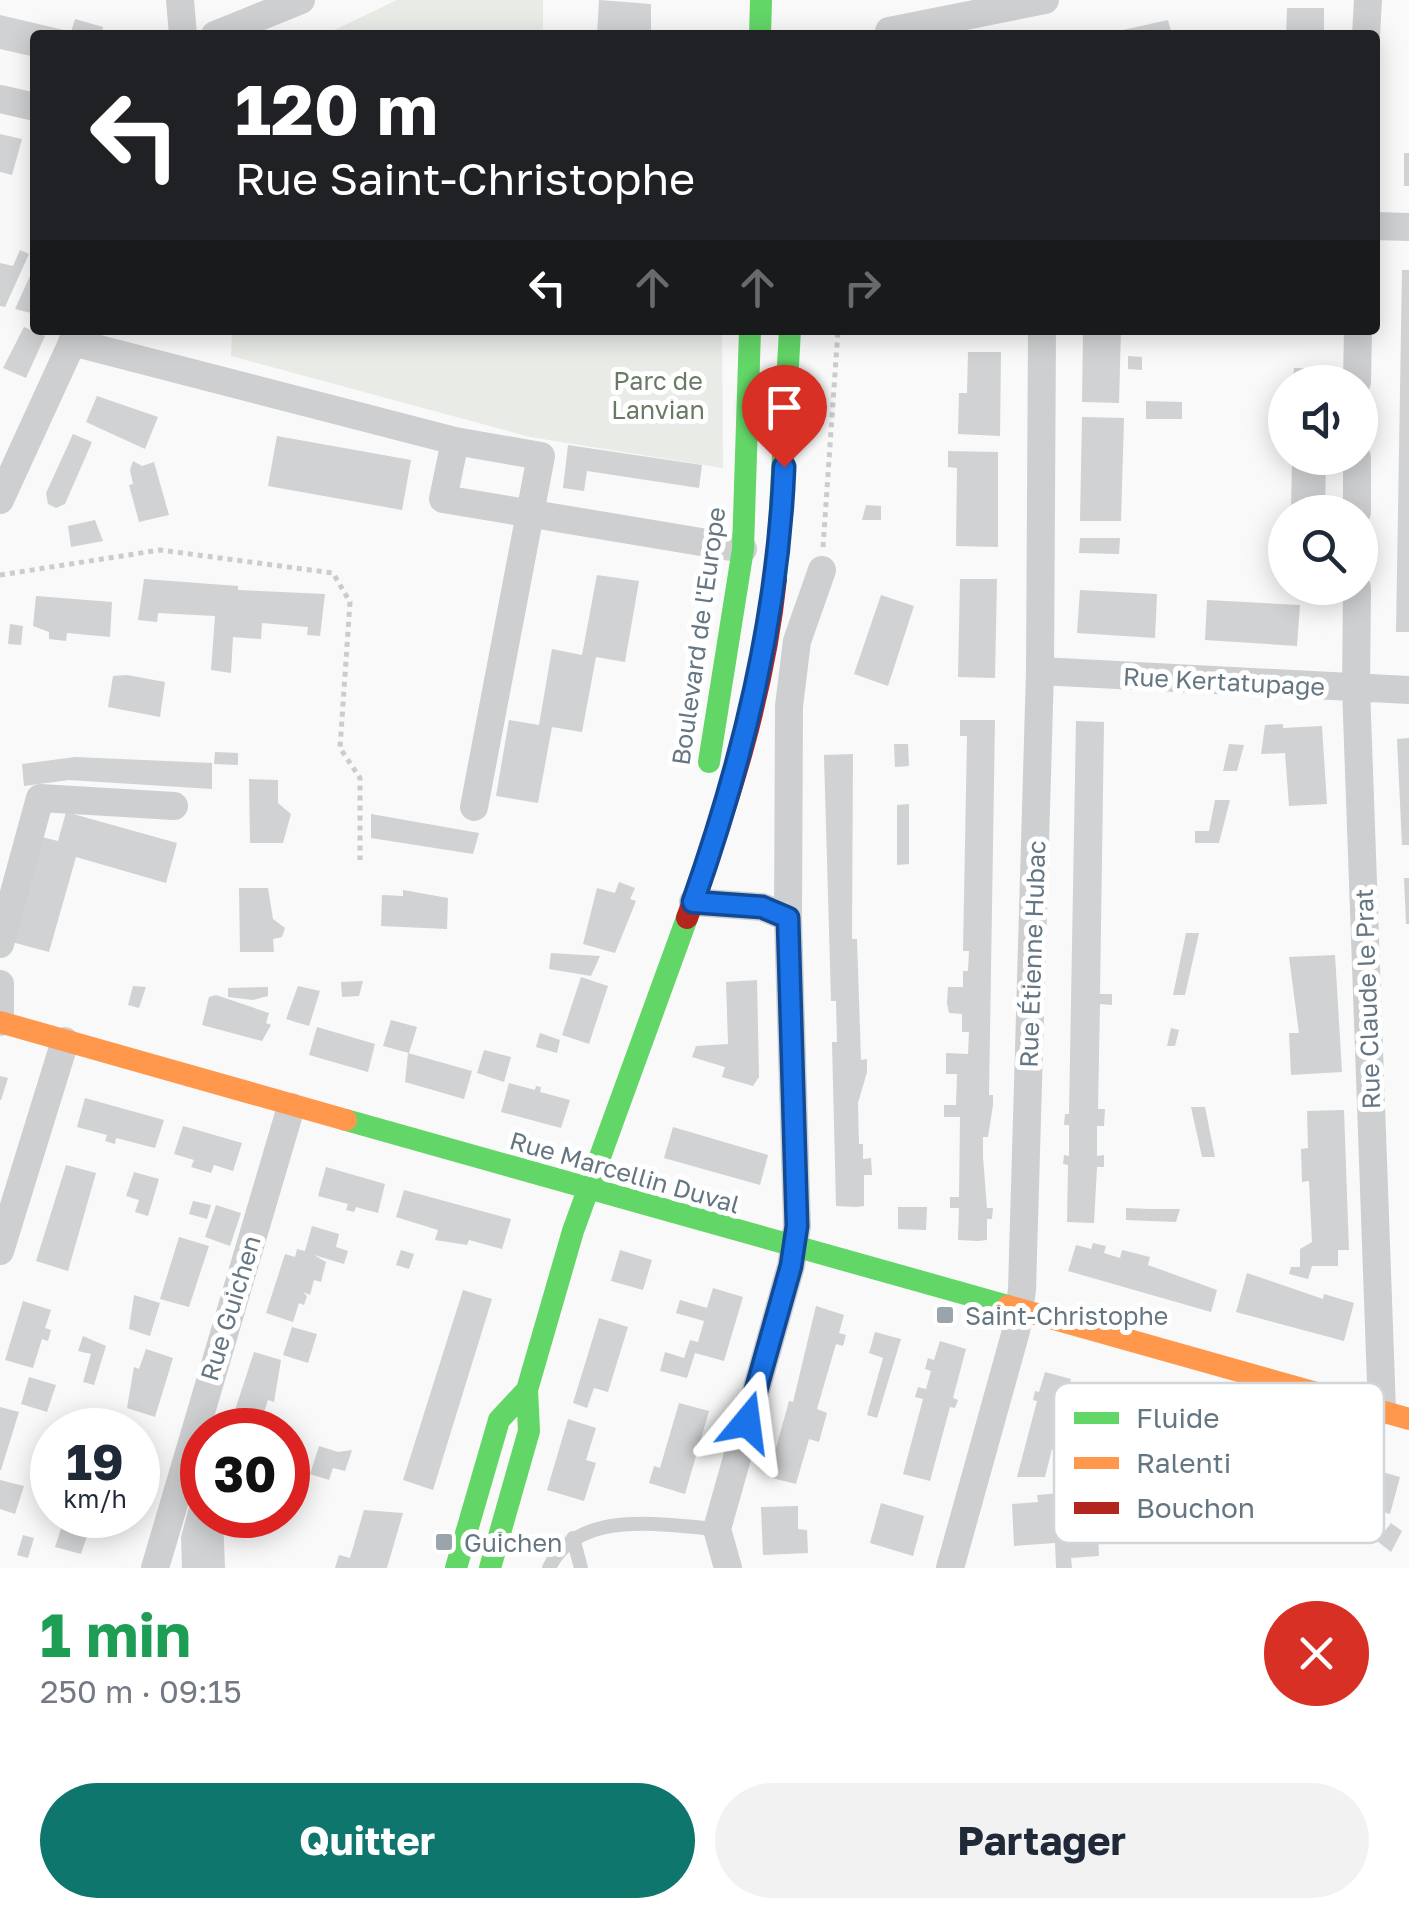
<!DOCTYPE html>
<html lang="fr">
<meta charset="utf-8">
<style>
body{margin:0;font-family:"Golos Text",sans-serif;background:#f2f2f3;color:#1f2937;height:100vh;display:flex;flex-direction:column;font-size:38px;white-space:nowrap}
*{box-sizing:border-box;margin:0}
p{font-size:32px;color:#747a83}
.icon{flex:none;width:55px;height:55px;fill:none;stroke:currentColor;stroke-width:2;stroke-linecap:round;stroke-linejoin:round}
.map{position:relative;height:1568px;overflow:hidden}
.sheet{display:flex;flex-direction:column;background:#fff;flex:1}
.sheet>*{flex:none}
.hud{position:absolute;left:30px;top:30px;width:1350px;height:305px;border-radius:10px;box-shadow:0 5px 25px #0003;background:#202124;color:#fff;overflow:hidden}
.buttons{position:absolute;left:1268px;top:365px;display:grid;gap:20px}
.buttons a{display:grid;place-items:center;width:110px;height:110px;border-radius:50%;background:#fff;box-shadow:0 5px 25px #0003;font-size:50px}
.speed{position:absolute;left:30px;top:1408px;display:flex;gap:20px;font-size:50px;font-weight:700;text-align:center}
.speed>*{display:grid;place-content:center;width:130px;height:130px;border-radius:50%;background:#fff;box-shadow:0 5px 25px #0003;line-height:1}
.speed small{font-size:25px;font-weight:400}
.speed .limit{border:15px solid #d22;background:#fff;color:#111}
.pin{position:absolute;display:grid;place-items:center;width:85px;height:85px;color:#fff;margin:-102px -42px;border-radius:50% 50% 50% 0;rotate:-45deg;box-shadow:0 0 10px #0007}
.pin .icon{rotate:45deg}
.me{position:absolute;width:110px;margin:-55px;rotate:16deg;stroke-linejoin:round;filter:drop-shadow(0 0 8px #0008)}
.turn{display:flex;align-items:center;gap:35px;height:210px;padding:0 40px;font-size:45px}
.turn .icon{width:130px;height:130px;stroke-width:2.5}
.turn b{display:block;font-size:70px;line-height:85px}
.lanes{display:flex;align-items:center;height:95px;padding:0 40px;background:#0003;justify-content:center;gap:50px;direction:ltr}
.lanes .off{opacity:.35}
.round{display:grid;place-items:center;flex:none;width:105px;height:105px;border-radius:52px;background:#f2f2f3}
.headline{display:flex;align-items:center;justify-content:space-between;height:170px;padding:0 40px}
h1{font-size:60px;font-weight:700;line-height:75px;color:#1e9e55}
.cta{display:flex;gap:20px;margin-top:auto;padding:20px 40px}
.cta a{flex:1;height:115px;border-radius:60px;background:#0f766e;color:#fff;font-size:40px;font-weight:700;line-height:115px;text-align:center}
.cta a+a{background:#f2f2f3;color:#1f2937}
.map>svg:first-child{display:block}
.green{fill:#e8ebe6}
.building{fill:#d0d2d3}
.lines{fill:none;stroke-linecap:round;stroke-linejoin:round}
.path{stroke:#cbcccd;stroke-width:5;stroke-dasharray:5 5;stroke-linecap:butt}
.lane{stroke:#cecfd0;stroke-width:14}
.street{stroke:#cecfd0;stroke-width:28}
.fast{stroke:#63d668;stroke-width:22}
.slow{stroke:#ff974d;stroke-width:22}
.jam{stroke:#b3261e;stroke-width:22}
.route-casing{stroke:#114b97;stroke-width:25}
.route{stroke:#1a73e8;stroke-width:18}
.poi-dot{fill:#99a4ac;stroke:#fff;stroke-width:4}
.labels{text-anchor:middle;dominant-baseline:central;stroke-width:10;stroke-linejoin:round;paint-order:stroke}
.park-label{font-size:25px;fill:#687a64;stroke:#fff}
.street-label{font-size:25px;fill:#657683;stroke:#fff}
.poi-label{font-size:25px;fill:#657683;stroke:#fff;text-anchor:start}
.key{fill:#fff;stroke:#d1d6da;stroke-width:2.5}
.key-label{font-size:28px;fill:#657683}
</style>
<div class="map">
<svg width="1409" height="1568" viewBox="0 0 1409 1568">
<rect width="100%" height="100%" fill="#f9f9f9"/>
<path class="green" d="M 397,0 L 543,0 L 543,35 L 324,35 Z
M 232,330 L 722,330 L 723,468 L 530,437 L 231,356 Z"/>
<path class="building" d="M 599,0 L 651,4 L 651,35 L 597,35 Z
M 1287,8 L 1324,8 L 1324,35 L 1286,35 Z
M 0,15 L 68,31 L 67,35 L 35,35 L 35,57 L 0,49 Z
M 75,19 L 103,27 L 101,35 L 70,35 Z
M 1168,20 L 1172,35 L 1109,35 L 1109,33 Z
M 0,134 L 22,139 L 12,175 L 0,172 Z
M 1404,153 L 1409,153 L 1409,186 L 1404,186 Z
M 20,250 L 29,254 L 5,307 L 0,306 L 0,263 L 13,266 Z
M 35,265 L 35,314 L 15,309 Z
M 1402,270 L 1409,270 L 1409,632 L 1396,632 Z
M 24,327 L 45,336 L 26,378 L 3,368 Z
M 1083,330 L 1121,330 L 1119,403 L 1082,402 Z
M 968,352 L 1001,352 L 1000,436 L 958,434 L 959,393 L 967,393 Z
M 1128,356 L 1142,357 L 1142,370 L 1128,369 Z
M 1294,368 L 1327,369 L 1327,382 L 1293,382 Z
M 97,396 L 158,417 L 145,449 L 86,422 Z
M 1146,401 L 1182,402 L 1182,419 L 1146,419 Z
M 1082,417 L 1124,418 L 1121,521 L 1080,521 Z
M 73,434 L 92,442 L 65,504 L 56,508 L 48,504 L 46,493 Z
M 277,436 L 411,460 L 402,510 L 268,486 Z
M 568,445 L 702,465 L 699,488 L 587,471 L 584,491 L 563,488 Z
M 948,451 L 998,452 L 998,547 L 956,546 L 957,468 L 948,467 Z
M 1292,458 L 1326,458 L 1325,512 L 1291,512 Z
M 133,461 L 142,466 L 154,462 L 169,515 L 139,522 L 129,485 L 133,484 L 130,470 Z
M 866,505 L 881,506 L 881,520 L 862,520 Z
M 95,520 L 103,541 L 71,547 L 68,526 Z
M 1080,538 L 1120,538 L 1119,554 L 1079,553 Z
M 597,575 L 639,581 L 625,662 L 596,657 L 582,732 L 552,727 L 538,803 L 496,796 L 509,720 L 539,725 L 552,649 L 582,655 Z
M 144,579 L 238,586 L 238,590 L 325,594 L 320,636 L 307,635 L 308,627 L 262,623 L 261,639 L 233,637 L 231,673 L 211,670 L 215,616 L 158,613 L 157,622 L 138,620 Z
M 960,579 L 997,579 L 995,678 L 958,677 Z
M 1080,590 L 1157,594 L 1155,638 L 1077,633 Z
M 881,595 L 914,606 L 888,686 L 854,674 Z
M 36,596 L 112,602 L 110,637 L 67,633 L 66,641 L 49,639 L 49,632 L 33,626 Z
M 1207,600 L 1300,605 L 1297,646 L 1205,640 Z
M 10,624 L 23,626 L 21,645 L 8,644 Z
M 127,675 L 165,682 L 160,717 L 108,707 L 113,676 Z
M 960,720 L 995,720 L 989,1095 L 993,1095 L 993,1105 L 988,1137 L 983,1137 L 983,1157 L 987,1208 L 993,1208 L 992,1219 L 987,1219 L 987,1240 L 978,1241 L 958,1240 L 959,1208 L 950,1208 L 950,1197 L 959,1197 L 960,1117 L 944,1117 L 944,1105 L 956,1105 L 957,1074 L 946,1074 L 946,1053 L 968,1054 L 969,1032 L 962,1032 L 962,1014 L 949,1013 L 947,1003 L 948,987 L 963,987 L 963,971 L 968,971 L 969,951 L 963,951 L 967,736 L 960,736 Z
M 1076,721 L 1104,722 L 1100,994 L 1112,994 L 1112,1005 L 1100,1004 L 1098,1109 L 1105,1109 L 1104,1126 L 1097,1126 L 1097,1156 L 1104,1155 L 1104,1167 L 1097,1167 L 1094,1223 L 1067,1222 L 1068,1165 L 1063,1164 L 1064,1155 L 1069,1156 L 1069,1125 L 1064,1125 L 1065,1114 L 1069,1114 Z
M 1283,724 L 1283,728 L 1322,726 L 1327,804 L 1289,806 L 1285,753 L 1261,754 L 1265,725 Z
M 1409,738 L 1409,845 L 1402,845 L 1397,739 Z
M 894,744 L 908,744 L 909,766 L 895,767 Z
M 1229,744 L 1244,745 L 1237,771 L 1223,771 Z
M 215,752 L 238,753 L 238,765 L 214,764 Z
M 853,754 L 852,939 L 857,939 L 861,1060 L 867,1059 L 867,1072 L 858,1103 L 859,1144 L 863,1144 L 863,1159 L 871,1158 L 872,1175 L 864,1175 L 864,1206 L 856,1207 L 836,1206 L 832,1042 L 837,1042 L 836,1001 L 831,1001 L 824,755 Z
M 75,757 L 212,763 L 212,789 L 69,780 L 24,786 L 22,764 Z
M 249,779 L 278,780 L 278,803 L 291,814 L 283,843 L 250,843 Z
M 1215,800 L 1230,800 L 1219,843 L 1195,843 L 1195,831 L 1209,831 Z
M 909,804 L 909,864 L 897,865 L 897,805 Z
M 66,812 L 177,843 L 166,883 L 76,857 L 49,952 L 8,941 L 38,836 L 58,841 Z
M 371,814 L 479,833 L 473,854 L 371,838 Z
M 1404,878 L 1409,878 L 1409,924 L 1406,924 Z
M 619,882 L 635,888 L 630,899 L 636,901 L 615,953 L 583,944 L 597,888 L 615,893 Z
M 239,888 L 268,888 L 273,919 L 285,928 L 282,937 L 273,939 L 274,952 L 240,952 Z
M 403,890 L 448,898 L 447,929 L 381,926 L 382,895 L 403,896 Z
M 1186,933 L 1199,933 L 1185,995 L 1173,995 Z
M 551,953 L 600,956 L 591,976 L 549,969 Z
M 1335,955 L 1342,1072 L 1291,1075 L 1289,1033 L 1299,1033 L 1289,957 Z
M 581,977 L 608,986 L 589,1044 L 562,1035 Z
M 757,980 L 759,1077 L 753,1086 L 722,1077 L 725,1067 L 692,1057 L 696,1046 L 728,1044 L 726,982 Z
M 363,981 L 359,996 L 342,997 L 341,982 Z
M 133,986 L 146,987 L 139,1008 L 128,1005 Z
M 298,986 L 320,991 L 309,1026 L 286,1019 Z
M 268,987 L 268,996 L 253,1000 L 228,997 L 228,988 Z
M 216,995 L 269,1013 L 266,1023 L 271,1025 L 262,1041 L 202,1025 L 209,997 Z
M 391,1020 L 417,1027 L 409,1053 L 383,1046 Z
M 317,1027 L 375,1044 L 368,1072 L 309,1055 Z
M 1171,1028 L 1179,1030 L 1175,1046 L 1167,1046 Z
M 540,1033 L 560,1040 L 557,1053 L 536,1047 Z
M 484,1050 L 511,1057 L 504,1082 L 477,1073 Z
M 408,1053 L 472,1071 L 464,1099 L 405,1082 Z
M 0,1076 L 8,1078 L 1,1100 L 0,1100 Z
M 509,1083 L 535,1090 L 536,1086 L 541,1087 L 540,1092 L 570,1100 L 561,1128 L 501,1112 Z
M 85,1098 L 164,1120 L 155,1148 L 116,1138 L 115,1144 L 105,1141 L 107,1135 L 77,1127 Z
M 1191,1107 L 1205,1107 L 1215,1157 L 1202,1157 Z
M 1344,1110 L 1349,1250 L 1338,1250 L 1338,1266 L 1312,1266 L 1308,1279 L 1289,1274 L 1291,1267 L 1300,1267 L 1300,1249 L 1312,1242 L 1309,1181 L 1302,1182 L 1301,1149 L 1308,1148 L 1307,1111 Z
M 183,1126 L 242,1143 L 233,1171 L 214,1165 L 211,1173 L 191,1167 L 194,1160 L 174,1154 Z
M 673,1127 L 768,1155 L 760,1185 L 664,1158 Z
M 66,1165 L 96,1173 L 68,1271 L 36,1261 Z
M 326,1167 L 385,1184 L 378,1213 L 356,1207 L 354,1212 L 346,1210 L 348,1204 L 318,1196 Z
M 134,1172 L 159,1179 L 148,1216 L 135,1212 L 139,1200 L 126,1196 Z
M 404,1190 L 511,1219 L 502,1249 L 469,1240 L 467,1245 L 435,1240 L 438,1230 L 396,1217 Z
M 193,1201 L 211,1205 L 207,1219 L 189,1214 Z
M 216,1205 L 241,1213 L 230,1246 L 205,1237 Z
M 898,1207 L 927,1207 L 926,1230 L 898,1229 Z
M 1126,1208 L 1149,1209 L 1180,1209 L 1176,1222 L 1126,1220 Z
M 312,1226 L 339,1234 L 336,1247 L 348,1251 L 344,1264 L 314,1255 L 326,1262 L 321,1282 L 314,1280 L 310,1295 L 303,1292 L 307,1296 L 304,1305 L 299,1303 L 293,1322 L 266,1313 L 285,1254 L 295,1257 L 297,1249 L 305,1251 Z
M 179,1237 L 209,1246 L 189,1307 L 160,1299 Z
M 1093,1243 L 1106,1246 L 1104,1253 L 1120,1258 L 1122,1250 L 1150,1257 L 1148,1265 L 1217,1290 L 1211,1312 L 1068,1271 L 1076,1245 L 1091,1249 Z
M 401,1250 L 414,1254 L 409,1269 L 396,1265 Z
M 620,1250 L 652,1260 L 643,1290 L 611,1281 Z
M 1247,1273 L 1323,1299 L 1324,1294 L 1354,1303 L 1344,1341 L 1236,1312 Z
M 713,1288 L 743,1297 L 724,1361 L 695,1353 L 687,1378 L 660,1371 L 665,1352 L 684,1358 L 690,1340 L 698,1342 L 704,1321 L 676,1313 L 680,1300 L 707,1308 Z
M 463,1290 L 492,1299 L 433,1490 L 403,1480 Z
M 134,1295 L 160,1303 L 150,1336 L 129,1329 Z
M 23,1301 L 51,1310 L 45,1328 L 51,1330 L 48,1341 L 42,1339 L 33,1368 L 5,1360 Z
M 816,1306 L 844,1315 L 839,1333 L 846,1335 L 843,1346 L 836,1344 L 817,1409 L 827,1413 L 819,1442 L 809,1439 L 796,1484 L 768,1477 L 789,1401 L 793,1402 Z
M 599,1318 L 628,1327 L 608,1392 L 594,1388 L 587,1408 L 573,1403 Z
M 292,1327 L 317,1334 L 308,1363 L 283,1355 Z
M 875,1332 L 901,1339 L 877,1418 L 867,1415 L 883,1358 L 869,1353 Z
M 83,1336 L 106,1346 L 94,1385 L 83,1382 L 91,1354 L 78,1351 Z
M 940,1341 L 966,1349 L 953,1398 L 958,1400 L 955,1408 L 950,1407 L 930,1481 L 903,1474 L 923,1399 L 915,1397 L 918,1387 L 926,1389 L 931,1371 L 925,1369 L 928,1358 L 934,1360 Z
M 146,1349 L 173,1358 L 155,1417 L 127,1408 L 134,1367 L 139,1369 Z
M 254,1352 L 281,1360 L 274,1402 L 268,1400 L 262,1419 L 257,1417 L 255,1422 L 235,1410 Z
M 1045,1372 L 1071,1379 L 1066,1399 L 1071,1400 L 1059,1425 L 1065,1426 L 1063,1452 L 1052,1449 L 1045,1477 L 1017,1477 L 1037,1401 L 1033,1400 L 1035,1391 L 1039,1392 Z
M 29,1377 L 56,1385 L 47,1412 L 21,1404 Z
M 679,1403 L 709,1411 L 685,1494 L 649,1483 L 654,1466 L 660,1468 Z
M 0,1407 L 19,1412 L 1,1470 L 0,1470 Z
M 98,1412 L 124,1421 L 120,1430 L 93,1430 Z
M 568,1419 L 596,1428 L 586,1460 L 596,1463 L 584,1501 L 547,1490 Z
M 1227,1428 L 1400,1477 L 1390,1514 L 1337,1499 L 1331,1521 L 1315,1516 L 1318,1507 L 1284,1498 L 1288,1485 L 1216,1465 Z
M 319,1446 L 338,1452 L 352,1450 L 345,1471 L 333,1468 L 329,1480 L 310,1474 Z
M 0,1480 L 24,1486 L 15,1514 L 0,1509 Z
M 1096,1490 L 1099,1556 L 1071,1558 L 1072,1568 L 1056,1568 L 1055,1543 L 1014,1546 L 1012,1504 L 1038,1502 L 1037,1495 Z
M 881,1503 L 924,1516 L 913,1556 L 870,1543 Z
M 202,1505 L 202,1515 L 223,1515 L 225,1568 L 182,1568 L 181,1537 L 189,1507 Z
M 798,1506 L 798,1529 L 807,1530 L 808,1553 L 763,1555 L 761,1507 Z
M 364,1510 L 403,1513 L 387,1568 L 335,1568 L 339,1555 L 350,1558 Z
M 92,1515 L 124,1515 L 121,1525 L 108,1521 L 106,1527 Z
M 63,1522 L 89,1530 L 81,1554 L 55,1547 Z
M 1391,1523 L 1402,1531 L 1391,1552 L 1377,1541 Z
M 23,1535 L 34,1538 L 28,1558 L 17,1555 Z"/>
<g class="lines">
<path class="path" d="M 823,547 L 838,330
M 0,575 L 160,550 L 333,573 L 350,602 L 340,748 L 360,778 L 360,860"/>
<path class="lane" d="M 573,1538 L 581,1568
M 549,1568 C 578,1508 662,1525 717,1529"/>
<path class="street" d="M 180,0 L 183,35
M 889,31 L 1045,0
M 215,35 L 301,0
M 1366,35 L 1368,0
M 0,99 L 35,107
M 1375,226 L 1409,227
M 72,342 L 455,441 L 541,456 L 474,807
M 1357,382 L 1358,330
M 455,441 L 443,499 L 743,549
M 0,500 L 78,330
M 1357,512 L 1357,458
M 1357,588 L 1356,688 L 1382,1411
M 1040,671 L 1409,690
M 693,902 L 762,907 L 788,918
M 0,944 L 40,798 L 174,806
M 0,984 L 0,1022
M 0,1251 L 65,1041
M 155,1568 L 291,1107
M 728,1568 L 717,1529 L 791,1266 L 797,1226 L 788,918 L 789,706 L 797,641 L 822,570
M 950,1568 L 1016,1331 L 1022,1290 L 1040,671 L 1042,330"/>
<path class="fast" d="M 760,35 L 761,0
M 776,579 L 790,330
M 709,762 L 743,549 L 750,330
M 346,1120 L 1008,1306
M 456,1568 L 499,1420 L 527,1390
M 490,1568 L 529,1431 L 527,1390 L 573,1231 L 687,918"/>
<path class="slow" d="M 0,1022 L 346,1120
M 1008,1306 L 1409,1419"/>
<path class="jam" d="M 687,918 C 727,809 764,696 776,579"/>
</g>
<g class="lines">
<g class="route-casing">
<path id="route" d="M 747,1422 L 791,1266 L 797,1226 L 788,918 L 762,907 L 693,902 C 743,760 778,617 784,467"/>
</g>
<use href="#route" class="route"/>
</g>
<g class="poi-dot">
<rect x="935" y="1305" width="20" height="20" rx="5"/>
<rect x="434" y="1532" width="20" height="20" rx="5"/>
</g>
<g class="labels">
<g class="park-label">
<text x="658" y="380">Parc de<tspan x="658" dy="29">Lanvian</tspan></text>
</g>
<g class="street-label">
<text transform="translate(698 636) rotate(-82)">Boulevard de l'Europe</text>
<text transform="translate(1224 681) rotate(3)">Rue Kertatupage</text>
<text transform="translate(1032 954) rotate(-88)">Rue Étienne Hubac</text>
<text transform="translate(1367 999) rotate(-92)">Rue Claude le Prat</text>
<text transform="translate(625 1172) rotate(16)">Rue Marcellin Duval</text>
<text transform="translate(230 1308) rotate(-73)">Rue Guichen</text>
</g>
<g class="poi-label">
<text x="965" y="1315">Saint-Christophe</text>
<text x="464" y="1542">Guichen</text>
</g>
</g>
<rect x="1054" y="1383" width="330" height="160" rx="15" class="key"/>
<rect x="1074" y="1412" width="45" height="12" fill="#63d668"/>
<rect x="1074" y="1457" width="45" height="12" fill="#ff974d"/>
<rect x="1074" y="1502" width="45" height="12" fill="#b3261e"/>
<g class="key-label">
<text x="1136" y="1428">Fluide</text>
<text x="1136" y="1473">Ralenti</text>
<text x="1136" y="1518">Bouchon</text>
</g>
</svg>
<div class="buttons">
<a><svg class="icon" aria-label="sound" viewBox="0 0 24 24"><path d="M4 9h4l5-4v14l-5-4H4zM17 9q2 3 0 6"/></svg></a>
<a><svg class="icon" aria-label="search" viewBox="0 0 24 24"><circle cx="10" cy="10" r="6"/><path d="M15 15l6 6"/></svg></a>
</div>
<div class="speed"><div>19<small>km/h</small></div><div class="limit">30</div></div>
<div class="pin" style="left:784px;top:467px;background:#d93025"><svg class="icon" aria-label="arrive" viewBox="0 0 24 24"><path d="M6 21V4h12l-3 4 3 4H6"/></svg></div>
<svg class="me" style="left:747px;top:1422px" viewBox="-20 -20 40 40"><path d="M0-17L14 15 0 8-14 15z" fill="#1a73e8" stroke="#fff" stroke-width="4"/></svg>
<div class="hud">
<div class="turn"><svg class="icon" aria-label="left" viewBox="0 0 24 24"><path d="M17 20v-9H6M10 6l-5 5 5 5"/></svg><div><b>120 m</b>Rue Saint-Christophe</div></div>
<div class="lanes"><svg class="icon" aria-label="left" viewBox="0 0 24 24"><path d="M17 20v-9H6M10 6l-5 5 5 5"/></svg><svg class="icon off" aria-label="ahead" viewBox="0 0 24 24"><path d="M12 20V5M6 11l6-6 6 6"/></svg><svg class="icon off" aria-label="ahead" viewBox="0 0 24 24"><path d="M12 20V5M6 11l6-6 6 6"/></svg><svg class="icon off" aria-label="right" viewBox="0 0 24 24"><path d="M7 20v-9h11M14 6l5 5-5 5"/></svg></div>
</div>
</div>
<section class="sheet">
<div class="headline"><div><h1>1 min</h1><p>250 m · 09:15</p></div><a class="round" style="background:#d93025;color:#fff"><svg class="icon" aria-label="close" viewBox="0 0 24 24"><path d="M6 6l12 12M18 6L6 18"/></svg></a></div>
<div class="cta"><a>Quitter</a><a>Partager</a></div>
</section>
